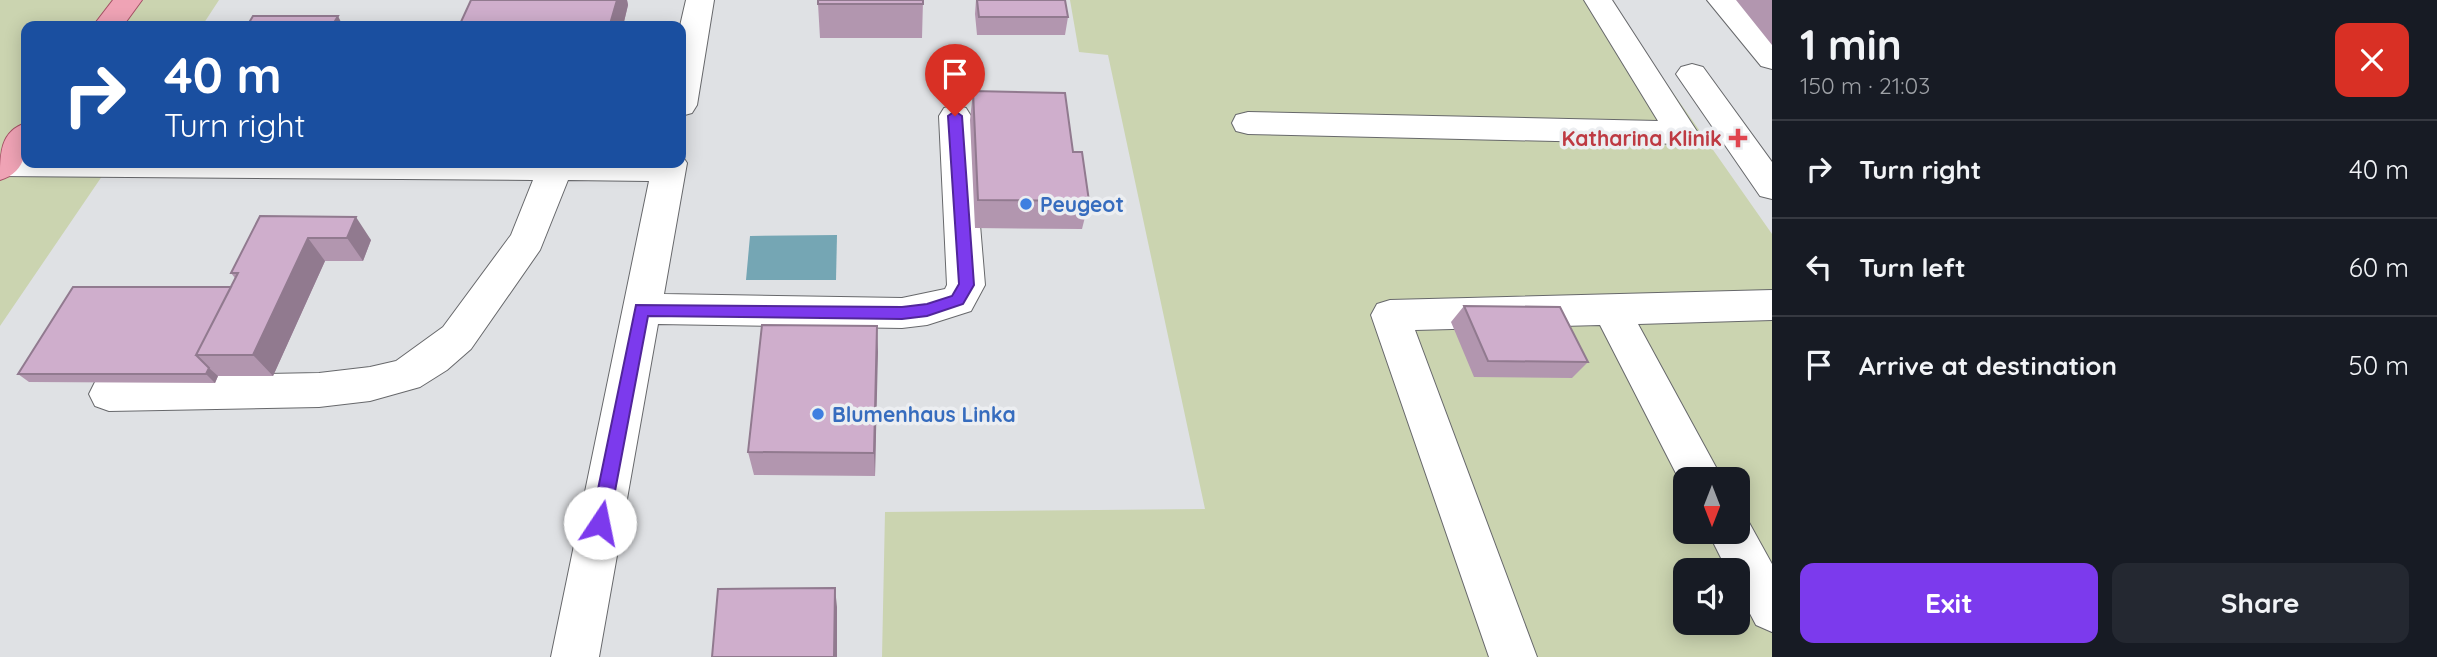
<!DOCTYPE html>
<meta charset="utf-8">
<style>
body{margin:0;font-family:Quicksand,sans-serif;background:#242831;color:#f1f3f6;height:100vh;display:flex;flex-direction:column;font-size:26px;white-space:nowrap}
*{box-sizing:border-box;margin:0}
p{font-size:23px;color:#9ea1a6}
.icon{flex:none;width:38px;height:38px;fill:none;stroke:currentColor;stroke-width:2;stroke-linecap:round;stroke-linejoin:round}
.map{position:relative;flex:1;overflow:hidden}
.panel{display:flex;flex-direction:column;background:#171b24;width:665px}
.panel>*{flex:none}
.top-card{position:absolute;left:21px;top:21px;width:665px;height:147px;border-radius:14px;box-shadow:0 4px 18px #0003;background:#1a4fa0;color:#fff;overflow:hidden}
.needle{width:46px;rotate:180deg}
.fabs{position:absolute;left:1673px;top:467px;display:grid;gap:14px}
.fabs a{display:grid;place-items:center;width:77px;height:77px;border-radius:14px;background:#171b24;box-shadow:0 4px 18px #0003;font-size:35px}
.pin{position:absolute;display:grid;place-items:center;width:60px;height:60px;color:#fff;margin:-72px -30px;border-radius:50% 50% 50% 0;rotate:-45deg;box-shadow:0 0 7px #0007}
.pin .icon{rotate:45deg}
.me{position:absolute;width:77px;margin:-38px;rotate:11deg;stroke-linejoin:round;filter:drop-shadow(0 0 5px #0008)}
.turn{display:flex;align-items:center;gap:24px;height:147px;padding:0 28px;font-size:32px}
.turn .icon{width:91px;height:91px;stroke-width:2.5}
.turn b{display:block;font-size:49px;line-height:60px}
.round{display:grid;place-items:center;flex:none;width:74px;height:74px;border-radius:14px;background:#242831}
.headline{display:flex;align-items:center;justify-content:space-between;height:119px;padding:0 28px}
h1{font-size:42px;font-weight:800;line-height:52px}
.cta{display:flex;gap:14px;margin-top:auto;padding:14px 28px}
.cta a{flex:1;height:80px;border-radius:14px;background:#7c3aed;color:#fff;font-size:28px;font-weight:800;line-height:80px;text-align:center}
.cta a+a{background:#242831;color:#f1f3f6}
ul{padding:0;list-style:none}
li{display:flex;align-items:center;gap:21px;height:98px;padding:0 28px;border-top:2px solid #363941}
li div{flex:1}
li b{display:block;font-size:26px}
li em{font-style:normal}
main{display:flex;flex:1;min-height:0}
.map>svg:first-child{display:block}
.green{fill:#cbd4b0;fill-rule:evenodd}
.water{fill:#75a6b4}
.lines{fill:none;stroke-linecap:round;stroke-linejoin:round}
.minor-casing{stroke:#67686b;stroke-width:2}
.major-casing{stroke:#a45165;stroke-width:2}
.minor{fill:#fff;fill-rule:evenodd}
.major{fill:#efa3b5;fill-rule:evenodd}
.wall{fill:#b296af}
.shaded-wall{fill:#917a8f}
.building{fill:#cfaecc;stroke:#917a8f;stroke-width:2}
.route{fill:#7c3aed;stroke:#51269a;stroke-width:2}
.health-dot{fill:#e0444e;stroke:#eceef1;stroke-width:2.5}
.shop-dot{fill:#3f7fe0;stroke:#eceef1;stroke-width:2.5}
.labels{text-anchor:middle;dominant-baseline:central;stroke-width:7;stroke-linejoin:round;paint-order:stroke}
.health-label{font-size:21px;font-weight:bold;fill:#be3a42;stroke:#eceef1;text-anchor:end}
.shop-label{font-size:21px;font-weight:bold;fill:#366cbe;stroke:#eceef1;text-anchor:start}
</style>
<main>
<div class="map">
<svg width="1772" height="657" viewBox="0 0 1772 657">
<rect width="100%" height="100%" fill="#dfe1e4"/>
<path class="green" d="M 0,0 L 219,0 L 202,26 L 26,26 L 26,163 L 111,163 L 0,326 Z
M 1070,0 L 1608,0 L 1772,234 L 1772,657 L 882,657 L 885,512 L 1205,509 L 1108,55 L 1079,52 ZM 1685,480 L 1738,480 L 1738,532 L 1685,532 ZM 1685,570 L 1738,570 L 1738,623 L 1685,623 Z"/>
<path class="water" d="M 837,235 L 836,280 L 746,280 L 750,236 Z"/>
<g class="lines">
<g class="minor-casing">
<path id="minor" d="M 686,0 L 714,0 L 697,105 L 692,113 L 681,116 L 680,26 Z
M 1584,0 L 1612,0 L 1698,133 L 1694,141 L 1682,144 L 1248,134 L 1236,131 L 1232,123 L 1236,115 L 1248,112 L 1658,121 Z
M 1707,0 L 1737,0 L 1772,40 L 1772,69 L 1761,66 Z
M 1692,64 L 1703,67 L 1772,162 L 1772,199 L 1760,196 L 1676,74 L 1681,67 Z
M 955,105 L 966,108 L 971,116 L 985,285 L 971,311 L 927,325 L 902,328 L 658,324 L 599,657 L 551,657 L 649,181 L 568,180 L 540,250 L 471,349 L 447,370 L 420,387 L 370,401 L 319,407 L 109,411 L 95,406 L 89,394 L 95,382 L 109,377 L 319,373 L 370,367 L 396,361 L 443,327 L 511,235 L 533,180 L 0,176 L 2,153 L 26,153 L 26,163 L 681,163 L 681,154 L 687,163 L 664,294 L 902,298 L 945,289 L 947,285 L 939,116 L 944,108 Z
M 1772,290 L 1772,320 L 1638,324 L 1723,480 L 1685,480 L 1685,491 L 1600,325 L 1415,330 L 1537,657 L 1489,657 L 1371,315 L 1377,304 L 1390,300 Z
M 1738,514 L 1746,517 L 1772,564 L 1772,632 L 1756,625 L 1738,591 L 1738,570 L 1727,570 L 1708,532 L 1738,532 Z"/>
</g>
<g class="major-casing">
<path id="major" d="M 113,0 L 142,0 L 123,26 L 93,26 Z
M 26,123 C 27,147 28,172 0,180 C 0,154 0,131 26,123 Z"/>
</g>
<use href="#minor" class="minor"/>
<use href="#major" class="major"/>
</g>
<path class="wall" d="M 471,0 L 627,0 L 628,5 L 623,26 L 461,26 L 460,24 Z
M 923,0 L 922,38 L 820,38 L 818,4 Z
M 976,0 L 1065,0 L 1068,17 L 1065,35 L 977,35 L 975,14 Z
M 1736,0 L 1772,0 L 1772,45 Z
M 973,91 L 1073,152 L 1089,201 L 1082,229 L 975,228 L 970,120 Z
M 260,216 L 371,240 L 363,261 L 325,261 L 273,376 L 218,376 L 215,383 L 29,382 L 18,374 L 231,287 L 235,278 L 231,273 Z
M 1464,306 L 1588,362 L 1572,378 L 1474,377 L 1451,322 Z
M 877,326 L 875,476 L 754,475 L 748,452 Z"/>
<path class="shaded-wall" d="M 617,0 L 627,0 L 628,5 L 623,26 L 611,26 L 610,24 Z
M 338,16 L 343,26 L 332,26 Z
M 356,217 L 371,240 L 363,261 L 347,238 Z
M 308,238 L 325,261 L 273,376 L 253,355 Z
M 877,326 L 878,352 L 875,476 L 874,453 Z
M 209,368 L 218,376 L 215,383 L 206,374 Z
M 835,588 L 837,607 L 837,657 L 834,657 Z"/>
<path class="building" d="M 471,0 L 617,0 L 610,24 L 460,24 Z
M 818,0 L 923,0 L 923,4 L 818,4 Z
M 977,0 L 1065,0 L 1068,17 L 979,17 Z
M 253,16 L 338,16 L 332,26 L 247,26 Z
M 341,22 L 417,22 L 415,26 L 339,26 Z
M 973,91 L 1065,93 L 1073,152 L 1082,152 L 1089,201 L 978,200 Z
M 260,216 L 356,217 L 347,238 L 308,238 L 253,355 L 196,355 L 238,273 L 231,273 Z
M 73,287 L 231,287 L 196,355 L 209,368 L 206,374 L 18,374 Z
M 1464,306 L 1560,307 L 1588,362 L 1488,361 Z
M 762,325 L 877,326 L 874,453 L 748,452 Z
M 835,588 L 834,657 L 712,657 L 718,589 Z"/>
<path class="route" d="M 955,111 L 962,116 L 974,285 L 963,304 L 927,316 L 902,319 L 648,316 L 609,523 L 607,529 L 600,532 L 594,529 L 591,523 L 636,305 L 902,307 L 927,304 L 952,296 L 959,284 L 948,116 Z"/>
<path class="health-dot" d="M1734.5 127.5h7v7h7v7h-7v7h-7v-7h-7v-7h7z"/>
<g class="shop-dot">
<circle cx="1026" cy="204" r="7"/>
<circle cx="818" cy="414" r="7"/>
</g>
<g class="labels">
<g class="health-label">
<text x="1722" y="138">Katharina Klinik</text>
</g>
<g class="shop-label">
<text x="1040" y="204">Peugeot</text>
<text x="832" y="414">Blumenhaus Linka</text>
</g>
</g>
</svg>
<div class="fabs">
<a><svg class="needle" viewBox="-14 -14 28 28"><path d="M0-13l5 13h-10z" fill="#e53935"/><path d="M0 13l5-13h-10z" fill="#9ea1a6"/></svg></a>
<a><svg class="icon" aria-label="sound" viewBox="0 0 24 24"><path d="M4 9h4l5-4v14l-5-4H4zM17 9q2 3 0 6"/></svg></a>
</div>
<div class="pin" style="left:955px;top:116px;background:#d93025"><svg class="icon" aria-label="arrive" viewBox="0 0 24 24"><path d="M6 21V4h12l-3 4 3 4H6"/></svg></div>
<svg class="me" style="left:600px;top:523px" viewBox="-20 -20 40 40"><circle r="19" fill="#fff"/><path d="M0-13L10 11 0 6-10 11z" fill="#7c3aed"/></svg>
<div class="top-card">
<div class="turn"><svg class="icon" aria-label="right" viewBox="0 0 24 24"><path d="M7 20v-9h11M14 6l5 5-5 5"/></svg><div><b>40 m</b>Turn right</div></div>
</div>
</div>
<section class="panel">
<div class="headline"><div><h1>1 min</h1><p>150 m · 21:03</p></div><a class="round" style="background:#d93025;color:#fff"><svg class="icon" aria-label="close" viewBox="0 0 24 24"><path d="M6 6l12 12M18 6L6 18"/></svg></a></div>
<ul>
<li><svg class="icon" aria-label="right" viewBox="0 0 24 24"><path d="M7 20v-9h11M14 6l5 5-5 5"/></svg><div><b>Turn right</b></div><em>40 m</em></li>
<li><svg class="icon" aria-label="left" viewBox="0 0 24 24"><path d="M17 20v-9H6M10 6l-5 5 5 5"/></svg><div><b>Turn left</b></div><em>60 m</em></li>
<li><svg class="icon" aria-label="arrive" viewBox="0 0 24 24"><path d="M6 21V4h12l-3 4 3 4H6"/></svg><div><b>Arrive at destination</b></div><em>50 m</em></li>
</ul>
<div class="cta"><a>Exit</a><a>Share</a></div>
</section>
</main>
